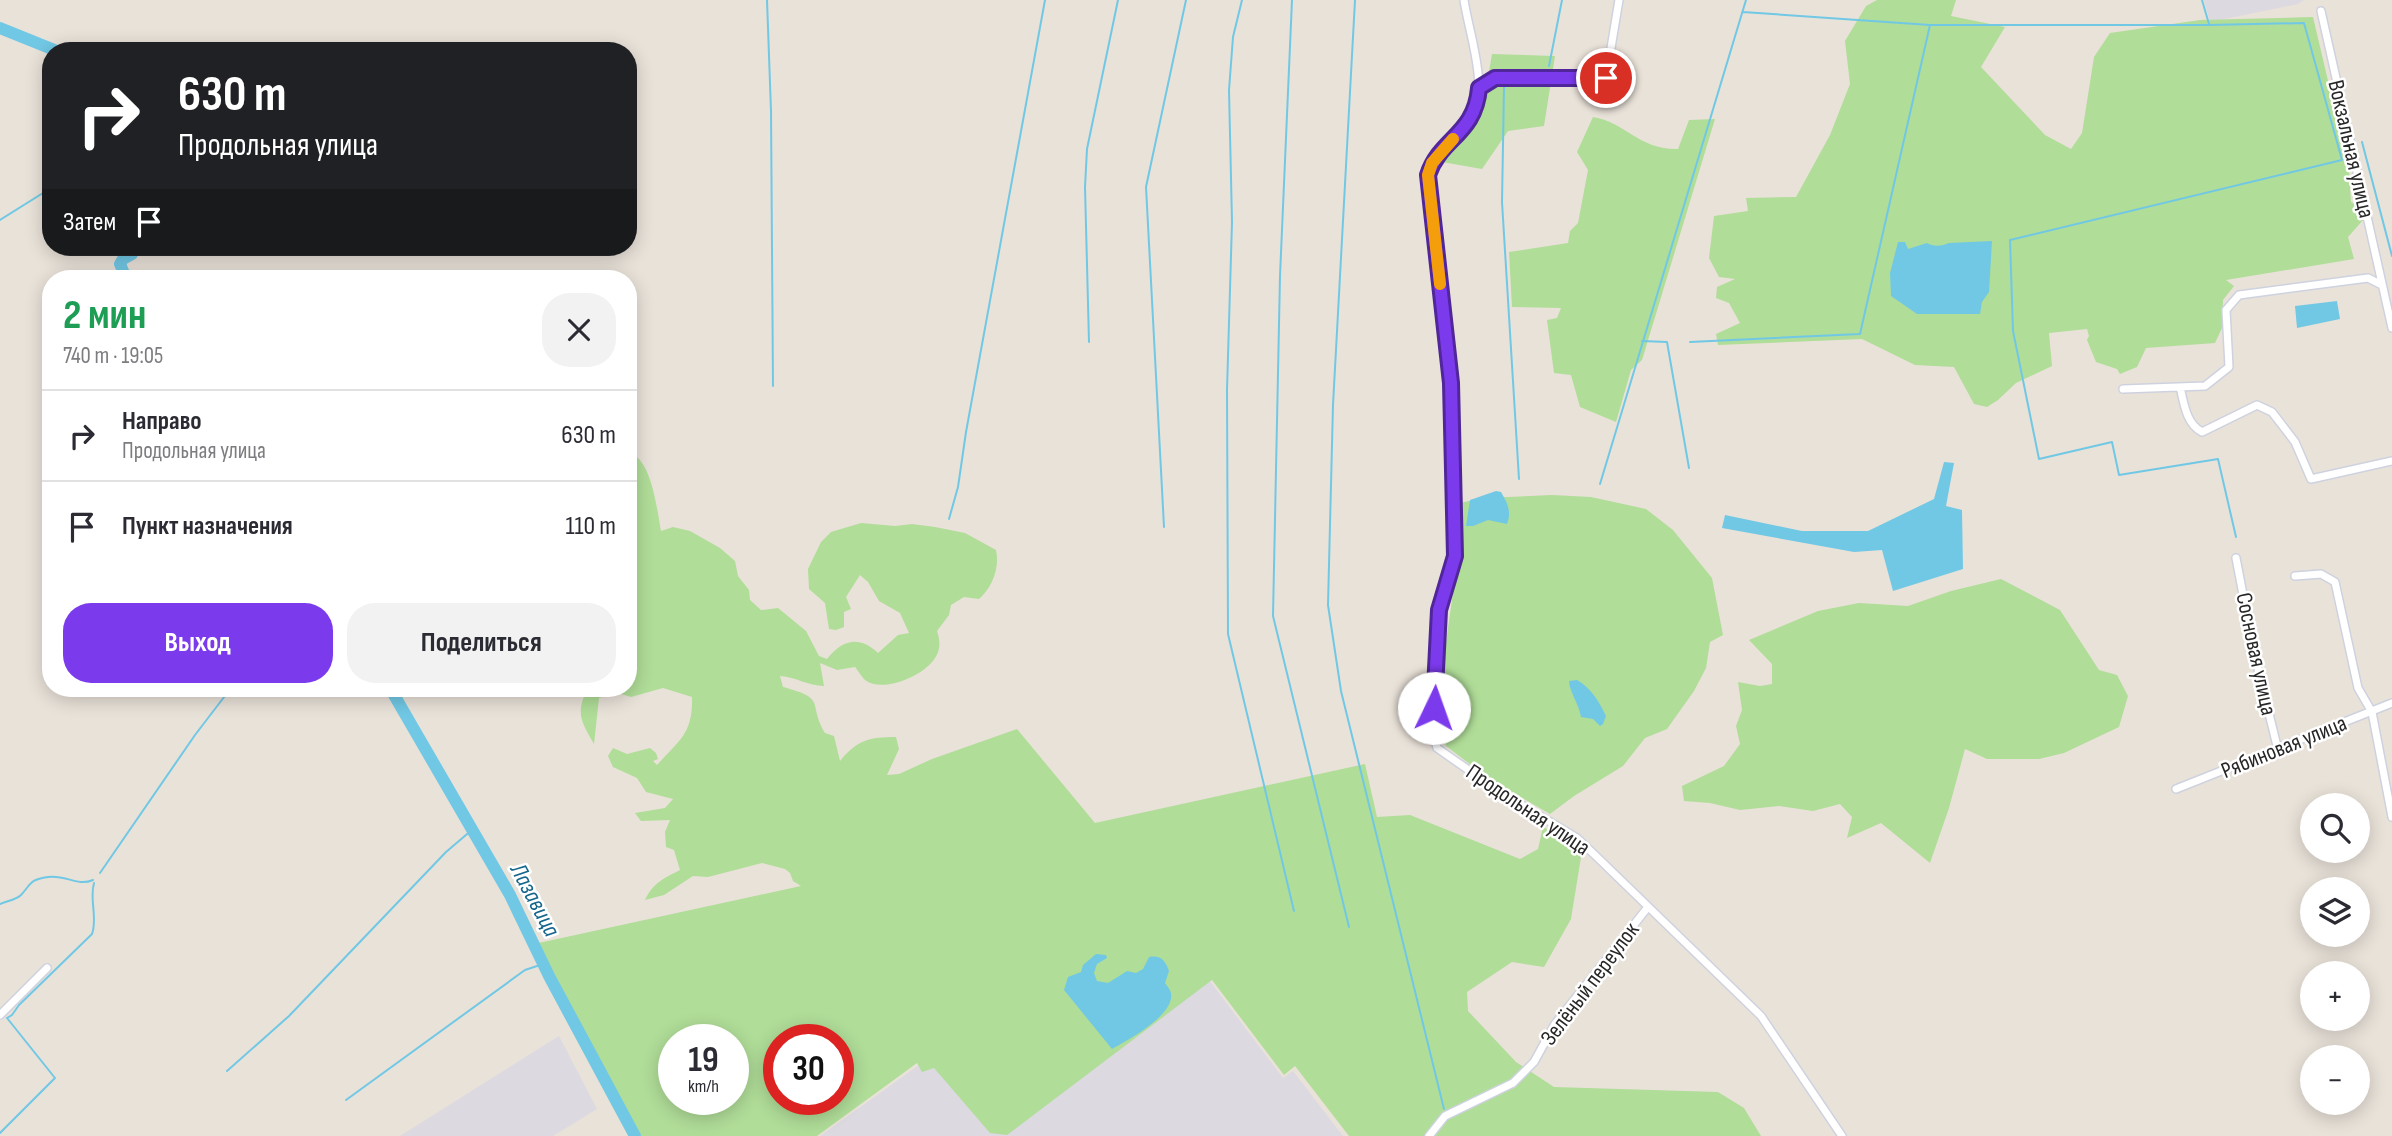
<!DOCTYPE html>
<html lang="ru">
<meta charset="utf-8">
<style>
body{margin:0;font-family:"Sofia Sans Condensed",sans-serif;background:#f2f2f3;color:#2b2b33;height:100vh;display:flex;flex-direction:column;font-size:26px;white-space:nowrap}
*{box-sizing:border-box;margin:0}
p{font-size:23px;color:#7c7c81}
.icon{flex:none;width:38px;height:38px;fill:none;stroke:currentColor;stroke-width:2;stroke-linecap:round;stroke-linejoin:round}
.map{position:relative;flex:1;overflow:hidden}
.details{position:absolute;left:42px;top:270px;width:595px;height:427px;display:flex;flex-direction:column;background:#fff;border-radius:28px;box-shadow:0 4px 18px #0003}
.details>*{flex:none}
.guide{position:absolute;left:42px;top:42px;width:595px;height:214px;border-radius:28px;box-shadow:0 4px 18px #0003;background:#202124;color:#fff;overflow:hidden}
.controls{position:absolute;left:2300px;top:793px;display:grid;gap:14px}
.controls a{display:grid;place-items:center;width:70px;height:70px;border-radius:50%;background:#fff;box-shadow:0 4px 18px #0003;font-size:35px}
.speed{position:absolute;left:658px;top:1024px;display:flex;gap:14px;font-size:35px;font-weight:700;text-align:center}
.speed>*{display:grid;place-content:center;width:91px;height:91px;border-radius:50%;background:#fff;box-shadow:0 4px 18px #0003;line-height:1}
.speed small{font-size:18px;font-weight:400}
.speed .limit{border:10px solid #d22;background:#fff;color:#111}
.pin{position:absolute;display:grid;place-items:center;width:60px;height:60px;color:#fff;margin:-30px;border:4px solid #fff;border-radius:50%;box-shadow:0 2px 7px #0007}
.me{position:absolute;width:77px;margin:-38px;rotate:3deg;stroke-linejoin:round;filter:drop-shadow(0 0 5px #0008)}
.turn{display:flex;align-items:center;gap:24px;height:147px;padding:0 21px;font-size:32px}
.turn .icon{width:91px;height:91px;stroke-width:2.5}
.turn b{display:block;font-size:49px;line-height:60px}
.then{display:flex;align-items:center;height:66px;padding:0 21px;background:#0003;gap:14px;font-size:26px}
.round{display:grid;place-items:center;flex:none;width:74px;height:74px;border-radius:28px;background:#f2f2f3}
.headline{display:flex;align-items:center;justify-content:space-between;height:119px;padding:0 21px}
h1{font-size:42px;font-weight:700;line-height:52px;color:#1e9e55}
.button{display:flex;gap:14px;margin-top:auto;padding:14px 21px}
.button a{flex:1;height:80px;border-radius:28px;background:#7c3aed;color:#fff;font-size:28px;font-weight:700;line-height:80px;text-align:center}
.button a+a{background:#f2f2f3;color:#2b2b33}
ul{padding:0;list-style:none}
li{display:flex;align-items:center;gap:21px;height:91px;padding:0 21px;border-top:2px solid #e1e1e2}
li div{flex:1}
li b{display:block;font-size:26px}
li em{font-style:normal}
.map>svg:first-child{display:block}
.industrial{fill:#dcd9e1}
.green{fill:#b0dd98;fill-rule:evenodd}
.water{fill:#71c8e5}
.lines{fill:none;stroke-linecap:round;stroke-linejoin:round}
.stream{stroke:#71c8e5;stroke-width:2}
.river{stroke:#71c8e5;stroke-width:12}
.minor-casing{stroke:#ced2df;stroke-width:10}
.minor{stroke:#fff;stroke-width:7}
.route-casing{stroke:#51269a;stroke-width:18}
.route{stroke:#7c3aed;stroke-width:12}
.slow{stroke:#f59e0b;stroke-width:12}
.labels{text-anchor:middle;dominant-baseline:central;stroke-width:5;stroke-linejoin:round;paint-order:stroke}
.street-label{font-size:23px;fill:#272727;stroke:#fff}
.water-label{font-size:24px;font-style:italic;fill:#15658c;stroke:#fff}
</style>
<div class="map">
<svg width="2392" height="1136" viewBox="0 0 2392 1136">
<rect width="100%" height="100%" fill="#e9e2d9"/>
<path class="industrial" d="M 2204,0 L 2304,0 L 2298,4 L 2210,22 Z
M 1191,956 L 1283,1078 L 1293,1071 L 1343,1136 L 820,1136 L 919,1065 Z
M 559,1036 L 597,1109 L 553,1136 L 400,1136 Z"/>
<path class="green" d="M 1877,0 L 1956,0 L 1951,16 L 2005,27 L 1981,67 L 2045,135 L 2071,149 L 2082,133 L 2094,57 L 2110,33 L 2200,20 L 2313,17 L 2349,170 L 2351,202 L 2360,206 L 2363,220 L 2348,237 L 2354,259 L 2226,280 L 2234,286 L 2223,300 L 2222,328 L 2215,343 L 2146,348 L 2137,367 L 2120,374 L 2117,369 L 2096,362 L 2087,340 L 2089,336 L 2087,329 L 2049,333 L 2052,366 L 2016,383 L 1998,400 L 1987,407 L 1974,404 L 1954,367 L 1915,365 L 1862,339 L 1718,345 L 1716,334 L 1740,323 L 1729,303 L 1716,298 L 1717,287 L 1735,279 L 1719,277 L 1709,258 L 1714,216 L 1748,211 L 1746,198 L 1796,197 L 1830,135 L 1850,84 L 1845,41 L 1866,6 Z
M 1492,54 L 1555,56 L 1544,126 L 1508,131 L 1482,169 L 1442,162 L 1482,113 Z
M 1593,117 C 1625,122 1639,150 1678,149 L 1689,120 L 1715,119 L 1642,360 L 1631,370 L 1616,422 L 1580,407 L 1571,375 L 1554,373 L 1547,320 L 1557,318 L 1561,308 L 1512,307 L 1509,252 L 1568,243 L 1570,231 L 1578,223 L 1588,170 L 1577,152 Z
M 628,452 C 652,458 657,510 661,531 L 673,527 L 690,531 L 720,548 L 735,561 L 738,576 L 749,590 L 750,600 L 761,610 L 778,608 L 806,631 L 819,656 L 827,659 C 842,640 859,635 878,653 L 898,635 L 909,633 L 900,613 L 879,601 L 868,582 L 860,575 L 846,597 L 851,609 L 844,612 L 844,627 L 836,630 L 829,629 L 825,603 L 809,589 L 808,569 L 821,542 L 831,532 L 861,523 L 895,526 L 912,524 L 935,527 L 965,533 L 996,550 C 1000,568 992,588 979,599 L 964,597 L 951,605 L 949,615 L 937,631 C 940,640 941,649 935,658 C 925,675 883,694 865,680 C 862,677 858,671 855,667 L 837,670 L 820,663 L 824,686 C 808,686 796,677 780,676 L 783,687 C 828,699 807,702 825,733 L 834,736 L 840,761 C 857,740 869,737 896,737 L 899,749 L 887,775 L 899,774 L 932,759 L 1017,729 L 1095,823 L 1365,764 L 1377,817 L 1410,815 L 1520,859 L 1538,849 L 1543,827 L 1570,840 L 1581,857 L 1571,919 L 1544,967 L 1512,962 L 1467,992 L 1468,1011 L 1516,1062 L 1554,1087 L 1718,1092 L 1744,1108 L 1761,1136 L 1349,1136 L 1295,1066 L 1284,1075 L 1212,980 L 1007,1135 L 990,1133 L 934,1068 L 922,1072 L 917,1063 L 817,1136 L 641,1136 L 534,944 L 801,886 L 793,881 L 790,873 L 785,869 L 762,863 L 708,877 L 693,876 L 664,895 L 645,900 C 653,883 664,878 680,870 L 674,850 L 666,847 L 665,832 L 670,820 L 641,821 L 635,813 L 665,808 L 673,799 L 646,792 L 637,778 L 613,767 L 608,756 L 613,748 L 627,754 L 650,748 L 656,753 L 658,759 L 653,761 L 657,765 C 679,740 693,734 692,697 L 663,688 L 631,697 L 618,693 L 599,698 L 594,744 C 581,721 575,713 588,688 L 628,688 ZM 674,1040 L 733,1040 L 733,1099 L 674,1099 ZM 779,1040 L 838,1040 L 838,1099 L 779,1099 Z
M 1552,495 L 1591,497 L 1646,509 L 1673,530 L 1712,578 L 1723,635 L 1710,642 L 1706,668 L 1694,691 L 1667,729 L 1645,738 L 1623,766 L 1574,796 L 1550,814 L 1491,780 L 1446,746 L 1443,723 L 1443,663 L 1459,551 L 1459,503 L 1485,498 Z
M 2001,579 L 2060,610 L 2099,670 L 2117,675 L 2128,696 L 2119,727 L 2064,753 L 2039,759 L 1987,759 L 1965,749 L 1949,808 L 1930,863 L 1881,823 L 1847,838 L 1852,817 L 1840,804 L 1813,811 L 1779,806 L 1740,810 L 1710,803 L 1684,801 L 1682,786 L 1724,766 L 1740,744 L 1736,726 L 1742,710 L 1738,682 L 1760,686 L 1772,684 L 1772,664 L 1749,640 L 1818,611 L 1859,603 L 1908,606 L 1951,591 Z"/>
<path class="water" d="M 1992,241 L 1989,292 L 1982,302 L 1980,314 L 1917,314 L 1891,296 L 1890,273 L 1898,242 L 1905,242 L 1908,249 L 1927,243 C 1934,247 1942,246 1949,243 Z
M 2337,301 L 2340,319 L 2297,328 L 2295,306 Z
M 1944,462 L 1954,463 L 1946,506 L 1962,510 L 1963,569 L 1893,591 L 1882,550 L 1854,552 L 1722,528 L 1725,515 L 1802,531 L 1868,531 L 1934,499 Z
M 1496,491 L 1501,492 C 1507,502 1512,512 1507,524 L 1488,520 L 1473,526 L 1466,526 L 1470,500 Z
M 1577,680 C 1591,688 1599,701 1606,716 L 1603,724 L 1600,726 L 1593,719 L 1581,717 C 1579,704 1569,691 1569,681 Z
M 1096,954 L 1106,955 L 1107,958 L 1097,964 L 1094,973 L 1097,981 L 1108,983 L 1127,971 L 1136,973 L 1143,969 L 1149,957 C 1161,955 1165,960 1169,971 L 1165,983 C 1167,986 1170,989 1171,993 C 1175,1015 1128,1040 1112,1049 L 1064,990 L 1068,977 L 1081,972 L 1083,965 Z"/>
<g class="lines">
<path class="stream" d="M 767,0 L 771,111 L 773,386
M 1242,0 L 1233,37 L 1229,90 L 1232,222 L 1227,390 L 1228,634 L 1294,911
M 1292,0 L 1280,276 L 1273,616 L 1349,927
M 1355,0 L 1333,405 L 1328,605 L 1341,691 L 1444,1109
M 2202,0 L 2209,24
M 1743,12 L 1930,25 L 2209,25 L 2304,23 L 2342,160 L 2010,240 L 2013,331 L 2039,459 L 2112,442 L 2119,475 L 2218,459 L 2236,537
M 1549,66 L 1562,0
M 1504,87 L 1502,202 L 1519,479
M 2362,142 L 2392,256
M 0,220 L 51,188
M 1642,341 L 1667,342 L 1689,468
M 1089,342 L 1085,187 L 1087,149 L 1118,0
M 1690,342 L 1860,334 L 1930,25
M 1600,484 L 1746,0
M 949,519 L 958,487 L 966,432 L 1045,0
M 1164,527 L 1146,187 L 1186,0
M 100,873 L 195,735 L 231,688
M 0,904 C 6,901 16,900 21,895 C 32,883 29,880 48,877 C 65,874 77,887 93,880
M 227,1071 L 289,1016 L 446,852 L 473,829
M 346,1100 L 525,970 L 543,964
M 0,1133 L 55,1078 L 7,1018 L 12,1015 L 19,1005 L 92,934 C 98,917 89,900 94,883"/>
<path class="river" d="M 0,28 L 57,51
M 126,278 L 120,264 L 123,259 L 132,254 L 134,247
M 390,688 L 510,895 L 549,976 L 635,1136"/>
<g class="minor-casing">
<path id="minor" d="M 1464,0 C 1469,35 1492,94 1468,123 C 1454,140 1435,154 1428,175 L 1451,383 L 1455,556 L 1439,610 L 1433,732 L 1437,748 L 1500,792 L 1577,838 L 1598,858 L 1761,1016 L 1842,1136
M 2321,11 L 2392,328
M 1479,88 L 1495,78 L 1606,78 L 1619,0
M 2180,387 C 2184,403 2186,424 2202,432 L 2257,405 L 2272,412 L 2295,442 L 2311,479 L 2392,461
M 2123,389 L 2205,386 L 2229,367 L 2226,310 L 2239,295 L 2368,278 L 2382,285
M 2236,558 L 2255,657 L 2278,750
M 2295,576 L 2321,574 L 2335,582 L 2358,688 L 2372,712 L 2392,817
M 2176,789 L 2392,703
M 0,1015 L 47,968
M 1429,1136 L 1445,1116 L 1513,1083 L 1534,1062 L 1555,1024 L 1648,907"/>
</g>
<use href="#minor" class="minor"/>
</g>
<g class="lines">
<g class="route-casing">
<path id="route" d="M 1434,708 L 1439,610 L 1455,556 L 1451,383 L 1428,175 C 1440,138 1475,135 1479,88 L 1495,78 L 1606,78"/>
</g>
<use href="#route" class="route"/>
<path class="slow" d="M 1440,284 L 1428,175 L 1432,163 L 1453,139"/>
</g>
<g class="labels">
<g class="street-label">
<text transform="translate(2351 149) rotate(77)">Вокзальная улица</text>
<text transform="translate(2256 654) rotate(78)">Сосновая улица</text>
<text transform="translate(2284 747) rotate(-22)">Рябиновая улица</text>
<text transform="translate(1528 810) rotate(34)">Продольная улица</text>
<text transform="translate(1590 984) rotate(-53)">Зелёный переулок</text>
</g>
<g class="water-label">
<text transform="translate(535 900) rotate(62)">Лазавица</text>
</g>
</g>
</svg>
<div class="controls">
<a><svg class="icon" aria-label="search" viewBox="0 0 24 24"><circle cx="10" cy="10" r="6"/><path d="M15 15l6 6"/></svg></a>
<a><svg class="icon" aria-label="layers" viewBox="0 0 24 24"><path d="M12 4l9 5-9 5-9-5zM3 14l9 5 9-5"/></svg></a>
<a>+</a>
<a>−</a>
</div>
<div class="speed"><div>19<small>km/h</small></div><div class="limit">30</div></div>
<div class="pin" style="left:1606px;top:78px;background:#d93025"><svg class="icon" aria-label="arrive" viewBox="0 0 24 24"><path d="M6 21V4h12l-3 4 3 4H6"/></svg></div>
<svg class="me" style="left:1434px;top:708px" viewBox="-20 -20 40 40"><circle r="19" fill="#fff"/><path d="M0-13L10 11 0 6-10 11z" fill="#7c3aed"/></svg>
<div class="guide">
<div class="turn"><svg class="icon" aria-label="right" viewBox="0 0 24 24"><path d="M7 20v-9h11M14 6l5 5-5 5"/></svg><div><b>630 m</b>Продольная улица</div></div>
<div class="then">Затем<svg class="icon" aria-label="arrive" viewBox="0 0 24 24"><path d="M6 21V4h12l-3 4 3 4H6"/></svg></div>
</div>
<section class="details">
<div class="headline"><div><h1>2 мин</h1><p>740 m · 19:05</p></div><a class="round"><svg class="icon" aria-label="close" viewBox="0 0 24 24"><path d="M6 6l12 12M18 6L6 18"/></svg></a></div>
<ul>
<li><svg class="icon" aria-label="right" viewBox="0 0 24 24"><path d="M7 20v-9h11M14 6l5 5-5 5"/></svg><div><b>Направо</b><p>Продольная улица</p></div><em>630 m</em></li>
<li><svg class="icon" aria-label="arrive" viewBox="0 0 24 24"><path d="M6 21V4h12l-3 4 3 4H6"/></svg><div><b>Пункт назначения</b></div><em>110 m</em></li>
</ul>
<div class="button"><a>Выход</a><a>Поделиться</a></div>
</section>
</div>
